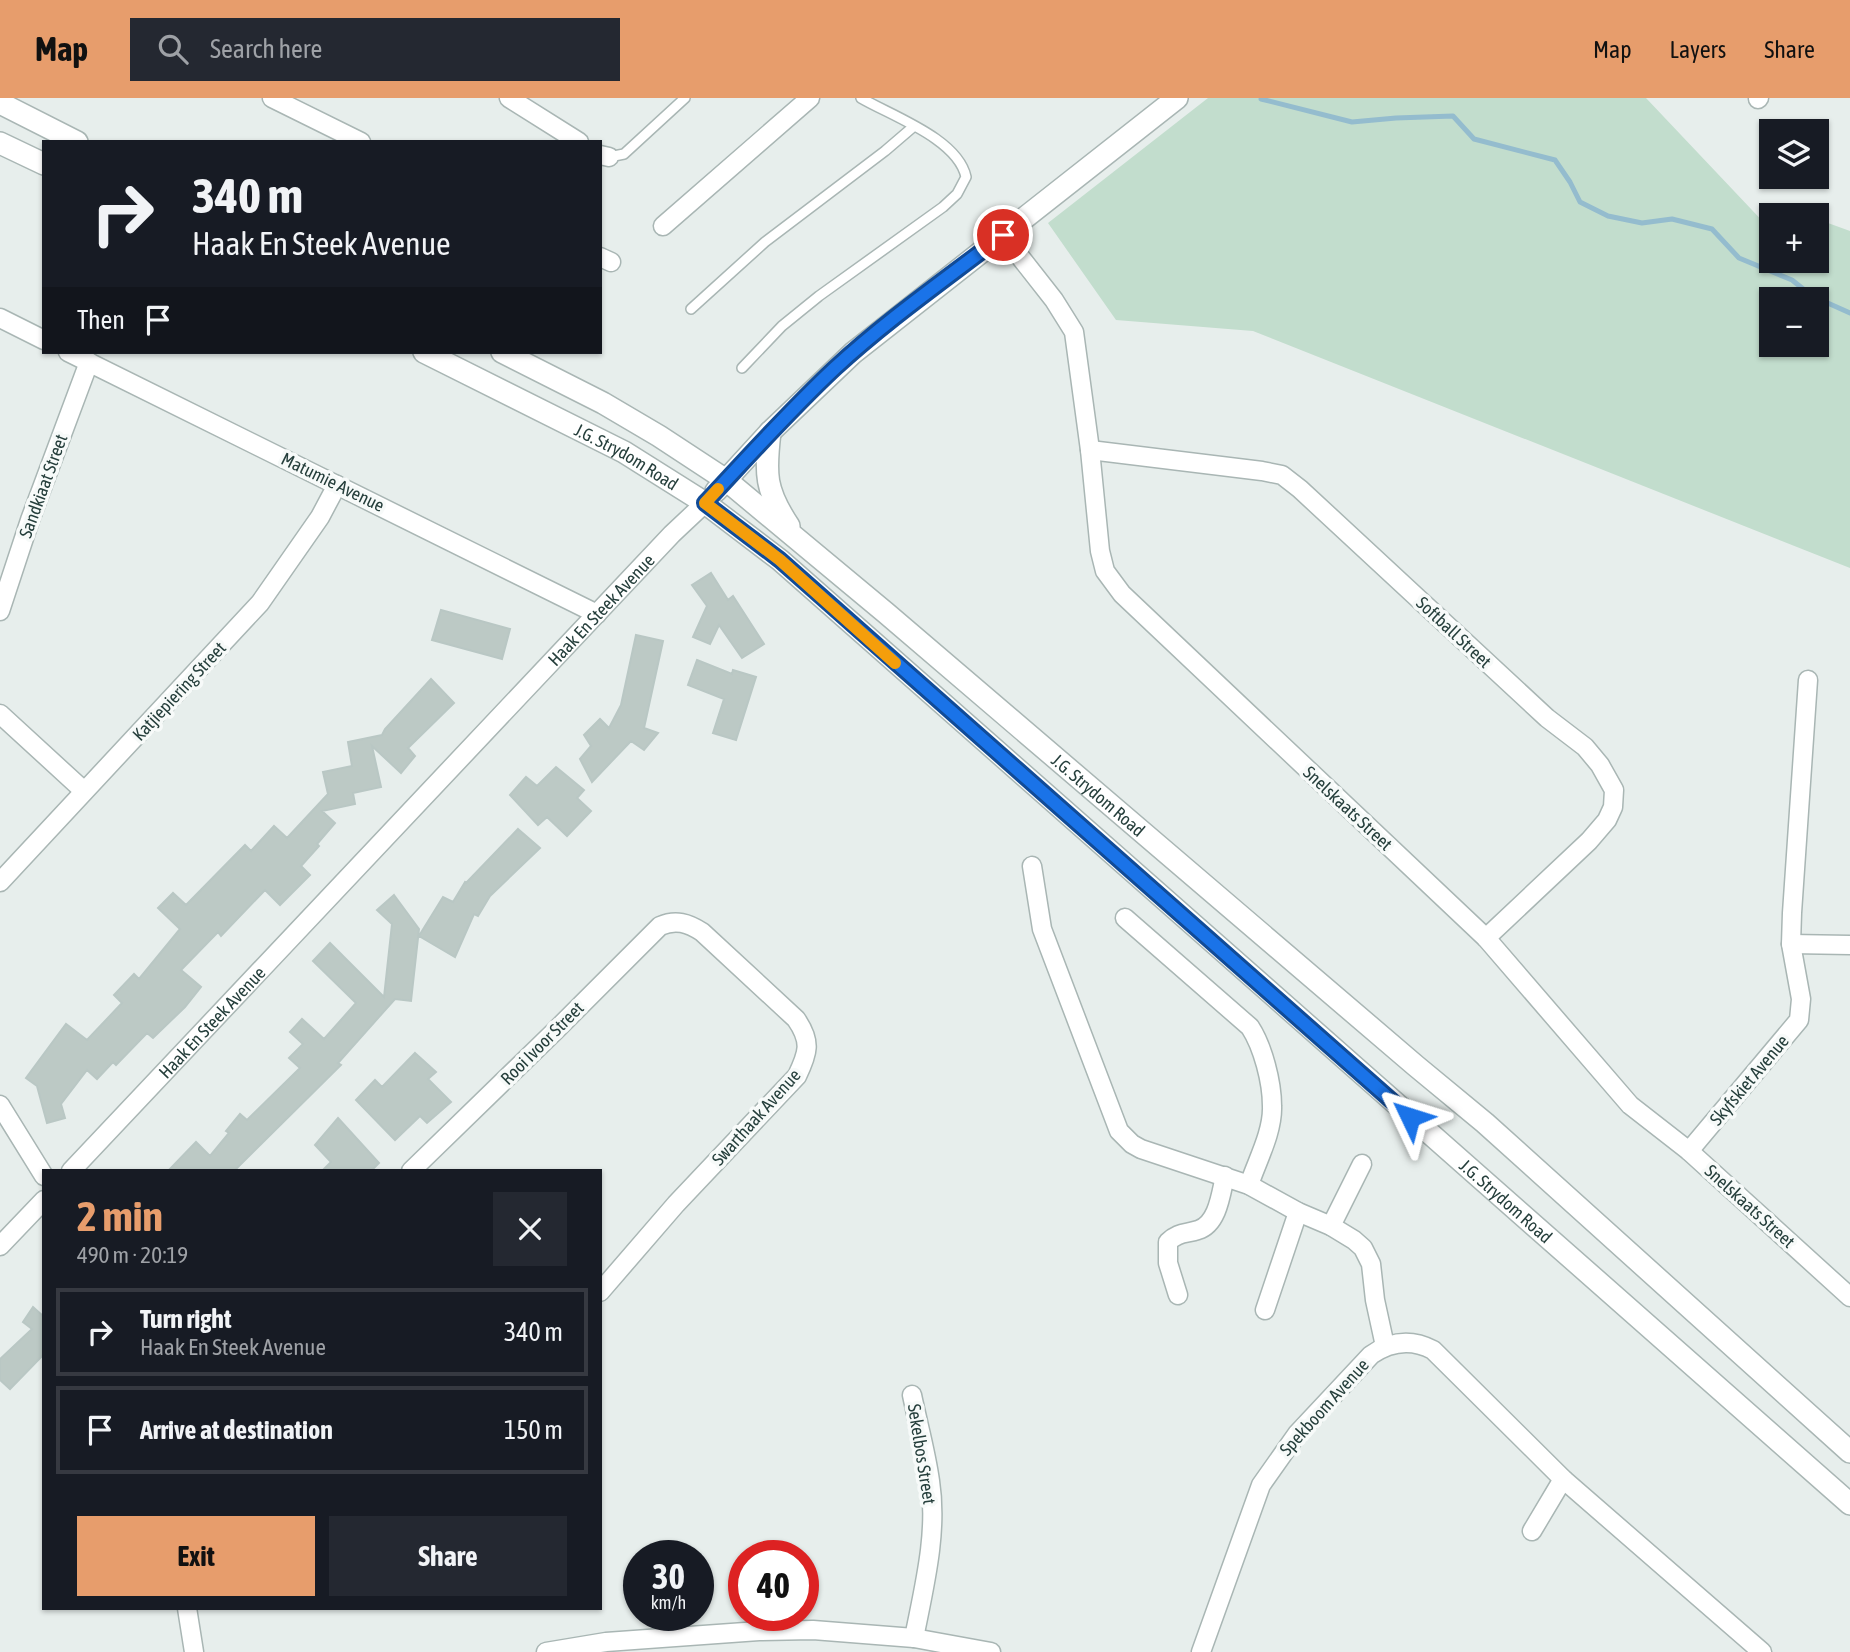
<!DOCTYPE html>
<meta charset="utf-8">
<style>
body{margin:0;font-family:"Asap Condensed",sans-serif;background:#242831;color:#f1f3f6;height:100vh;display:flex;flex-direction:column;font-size:26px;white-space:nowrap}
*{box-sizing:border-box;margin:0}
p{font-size:23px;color:#9ea1a6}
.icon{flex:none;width:38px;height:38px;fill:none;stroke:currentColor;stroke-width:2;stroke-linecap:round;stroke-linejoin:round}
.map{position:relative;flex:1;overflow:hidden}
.drawer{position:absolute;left:42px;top:1071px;width:560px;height:441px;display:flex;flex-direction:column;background:#171b24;border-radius:0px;box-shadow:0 2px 5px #0004}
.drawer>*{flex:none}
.banner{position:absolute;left:42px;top:42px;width:560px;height:214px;border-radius:0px;box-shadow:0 2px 5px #0004;background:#171b24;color:#f1f3f6;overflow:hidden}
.tools{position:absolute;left:1759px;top:21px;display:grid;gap:14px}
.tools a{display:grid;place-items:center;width:70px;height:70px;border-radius:0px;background:#171b24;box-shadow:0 2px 5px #0004;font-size:35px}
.speed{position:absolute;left:623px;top:1442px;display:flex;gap:14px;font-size:35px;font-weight:700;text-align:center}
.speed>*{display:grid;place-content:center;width:91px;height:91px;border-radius:50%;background:#171b24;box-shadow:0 2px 5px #0004;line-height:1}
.speed small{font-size:18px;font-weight:400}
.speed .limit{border:10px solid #d22;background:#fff;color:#111}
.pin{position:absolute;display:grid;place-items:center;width:60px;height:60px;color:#fff;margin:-30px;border:4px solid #fff;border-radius:50%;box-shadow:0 2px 7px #0007}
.me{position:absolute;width:77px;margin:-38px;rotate:311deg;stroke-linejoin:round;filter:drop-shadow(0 0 5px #0008)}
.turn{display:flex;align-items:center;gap:24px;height:147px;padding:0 35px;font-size:32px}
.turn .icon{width:91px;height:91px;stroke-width:2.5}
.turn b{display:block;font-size:49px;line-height:60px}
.then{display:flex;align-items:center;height:66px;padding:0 35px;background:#0003;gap:14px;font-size:26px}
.round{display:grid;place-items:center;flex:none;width:74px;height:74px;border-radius:0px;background:#242831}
.head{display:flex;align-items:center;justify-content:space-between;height:119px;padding:0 35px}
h1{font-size:42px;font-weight:700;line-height:52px;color:#e79d6c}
.primary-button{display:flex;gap:14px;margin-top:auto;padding:14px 35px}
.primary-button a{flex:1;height:80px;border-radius:0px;background:#e79d6c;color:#111;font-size:28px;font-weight:700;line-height:80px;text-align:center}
.primary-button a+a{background:#242831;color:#f1f3f6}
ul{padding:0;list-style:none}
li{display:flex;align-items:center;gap:21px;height:88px;margin:0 14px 10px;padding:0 21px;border:4px solid #363941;border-radius:0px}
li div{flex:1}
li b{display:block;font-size:26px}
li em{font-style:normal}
header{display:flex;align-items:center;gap:42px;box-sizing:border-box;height:98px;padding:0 35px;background:#e79d6c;color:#111}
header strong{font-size:33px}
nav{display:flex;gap:38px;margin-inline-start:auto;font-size:24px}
.search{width:490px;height:63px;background:#242831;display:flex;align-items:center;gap:18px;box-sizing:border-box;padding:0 24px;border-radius:0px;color:#9ea1a6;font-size:26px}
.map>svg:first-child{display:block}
.green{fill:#c2ddcd;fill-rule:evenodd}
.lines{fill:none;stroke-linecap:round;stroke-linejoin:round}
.stream{stroke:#94bcce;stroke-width:5}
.building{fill:#bcc9c5;stroke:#b9c7c4;stroke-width:2}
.service-casing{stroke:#a9b6b4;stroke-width:12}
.minor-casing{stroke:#a9b6b4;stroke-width:21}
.tertiary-casing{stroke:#a9b6b4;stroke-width:24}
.service{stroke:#fff;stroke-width:9}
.minor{stroke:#fff;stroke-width:18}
.tertiary{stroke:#fff;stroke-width:21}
.route-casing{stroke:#114b97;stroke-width:18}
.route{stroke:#1a73e8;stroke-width:12}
.slow{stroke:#f59e0b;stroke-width:12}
.labels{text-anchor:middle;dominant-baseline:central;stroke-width:7;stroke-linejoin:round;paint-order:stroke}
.street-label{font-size:18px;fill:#263f3c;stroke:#f7faf9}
</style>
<header>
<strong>Map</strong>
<div class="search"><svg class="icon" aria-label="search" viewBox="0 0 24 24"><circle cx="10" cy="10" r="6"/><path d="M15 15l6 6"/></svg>Search here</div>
<nav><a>Map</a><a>Layers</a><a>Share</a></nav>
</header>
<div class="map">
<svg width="1850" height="1554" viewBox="0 0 1850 1554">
<rect width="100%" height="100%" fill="#e7eeec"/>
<path class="green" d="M 1208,0 L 1646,0 L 1769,130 L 1771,128 L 1771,163 L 1816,163 L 1817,121 L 1850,133 L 1850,470 L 1253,233 L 1116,222 L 1048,125 ZM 1771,201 L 1816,201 L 1816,247 L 1771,247 Z"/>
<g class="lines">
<path class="stream" d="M 1261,1 L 1352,24 L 1396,20 L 1453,18 L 1474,41 L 1555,62 L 1570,84 L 1580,104 L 1608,118 L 1642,125 L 1672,121 L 1712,131 L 1739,160 L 1792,182 L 1812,198 L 1850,215"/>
</g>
<path class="building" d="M 711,475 L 728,502 L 733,498 L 764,546 L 742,560 L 719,527 L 710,546 L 693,539 L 707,508 L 692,487 Z
M 441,512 L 510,531 L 502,561 L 432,542 Z
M 636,537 L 663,543 L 644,630 L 658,635 L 644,652 L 631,643 L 592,684 L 580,661 L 591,648 L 584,637 L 600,621 L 609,630 L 621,607 Z
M 697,562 L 732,576 L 733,572 L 756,579 L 736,642 L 713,635 L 724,601 L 688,587 Z
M 431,581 L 454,605 L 408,650 L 415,658 L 401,675 L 372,648 L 381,689 L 353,695 L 355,706 L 322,713 L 335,725 L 317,746 L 319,748 L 301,768 L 310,777 L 280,807 L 265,792 L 221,838 L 218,834 L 181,872 L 201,889 L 185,909 L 153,940 L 147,935 L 116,967 L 113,964 L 97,981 L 87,972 L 61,1006 L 65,1020 L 47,1025 L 37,988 L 26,980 L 66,926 L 87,942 L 122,905 L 114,897 L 134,876 L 139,881 L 180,831 L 158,810 L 173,795 L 186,807 L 245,747 L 251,753 L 274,728 L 287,740 L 328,696 L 323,674 L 352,668 L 348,644 L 382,637 L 385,631 Z
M 556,669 L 584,692 L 577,700 L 591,713 L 567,738 L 547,719 L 538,727 L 510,697 L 526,679 L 537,688 Z
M 518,731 L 540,750 L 490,798 L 478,818 L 474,816 L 455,859 L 419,838 L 443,799 L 453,804 L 465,784 L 466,785 Z
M 394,797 L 419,831 L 411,903 L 395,901 L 338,965 L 341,967 L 234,1073 L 168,1073 L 196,1044 L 210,1058 L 229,1035 L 226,1033 L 240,1016 L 247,1022 L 300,970 L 289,960 L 303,946 L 290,934 L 302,921 L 324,941 L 356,905 L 313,863 L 330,845 L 384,899 L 392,826 L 377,812 Z
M 415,955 L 436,974 L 428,981 L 451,1004 L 427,1025 L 420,1018 L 395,1042 L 356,1002 L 375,982 L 382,989 Z
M 338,1020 L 379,1065 L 371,1073 L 322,1073 L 331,1064 L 315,1047 Z
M 33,1209 L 44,1219 L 44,1256 L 10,1291 L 0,1282 L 0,1261 L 32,1231 L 23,1224 Z"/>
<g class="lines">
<g class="service-casing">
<path id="service" d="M 609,59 L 624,56 L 685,0
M 691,211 L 765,144 L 885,53 L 913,29
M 742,270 L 782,228 L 819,198 L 943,109 L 957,96 L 966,79 C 958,41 892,18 861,0"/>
</g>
<g class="minor-casing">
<g id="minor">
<path d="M 272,0 L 361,44"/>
<path d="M 509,0 L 579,44"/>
<path d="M 1758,1 L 1759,0"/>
<path d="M 600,57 L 609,59"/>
<path d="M 663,128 L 810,0"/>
<path d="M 1003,137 L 1054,202 L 1074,234 L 1090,352 L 1100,453 L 1105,473 L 1122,496 L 1486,840 L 1630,1007 L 1689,1053 L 1850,1199"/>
<path d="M 600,159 L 611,164"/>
<path d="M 0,220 L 44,242"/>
<path d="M 68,254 L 597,516"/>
<path d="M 1090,352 L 1262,373 L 1282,377 L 1300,391 L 1547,620 L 1585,649 L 1600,667 L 1614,692 L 1613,709 L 1607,722 L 1589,743 L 1486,840"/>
<path d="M 0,513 L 30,422 L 89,264"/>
<path d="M 0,616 L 84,693"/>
<path d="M 1032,768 L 1042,831 L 1119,1033 L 1132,1046 L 1141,1051 L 1249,1087 L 1298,1114 L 1331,1128 L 1354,1142 L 1363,1150 L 1371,1166 L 1375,1202 L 1385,1248"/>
<path d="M 0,784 L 260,505 L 320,419 L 337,387"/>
<path d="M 1125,820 L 1250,929 C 1263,949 1272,984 1272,1008 C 1273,1034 1257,1063 1249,1087"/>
<path d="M 1791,846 L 1850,847"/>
<path d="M 0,1007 L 44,1078"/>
<path d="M 1689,1053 L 1799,922 L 1801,901 L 1791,846 L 1792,815 L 1808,582"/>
<path id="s1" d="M 71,1073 L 672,436 L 705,405"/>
<path d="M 411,1073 L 555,933 L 660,828 C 676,821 688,825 702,834 L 796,921 C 812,944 808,955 797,978 L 676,1106 L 600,1194"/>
<path d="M 1331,1128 L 1362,1066"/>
<path d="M 0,1148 L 44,1102"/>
<path d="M 1178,1197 L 1168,1165 L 1168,1144 C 1178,1134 1186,1136 1198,1132 C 1218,1126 1221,1095 1225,1078"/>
<path d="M 1265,1212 L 1298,1114"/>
<path d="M 912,1297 C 918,1326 926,1354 930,1383 C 938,1435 924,1489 914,1540"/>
<path d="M 1532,1433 L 1563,1381"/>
<path d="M 187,1510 L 194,1554"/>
<path d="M 546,1554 L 606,1544 L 759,1533 L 813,1532 L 914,1540 L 991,1554"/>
<path d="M 1201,1554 L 1261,1387 L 1297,1336 L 1371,1257 C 1391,1243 1412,1241 1433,1252 L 1563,1381 L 1762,1554"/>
</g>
</g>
<g class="tertiary-casing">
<g id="tertiary">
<path d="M 0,5 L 77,44"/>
<path d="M 0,45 L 44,66"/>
<path id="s2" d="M 424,254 L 624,354 L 705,405 L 780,462 L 1850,1406"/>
<path id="s3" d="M 502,254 L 603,305 L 659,338 L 726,382 L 886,515 L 1416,968 L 1485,1025 L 1850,1354"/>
<path d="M 770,334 C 765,376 765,392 789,428"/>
<path d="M 716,393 L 770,334 L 853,255 L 1177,0"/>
</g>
</g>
<use href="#service" class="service"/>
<use href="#minor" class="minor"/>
<use href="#tertiary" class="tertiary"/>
</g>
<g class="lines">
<g class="route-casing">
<path id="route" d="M 1003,137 C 946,181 887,222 835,270 C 789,313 748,359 705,405 L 780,462 L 1410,1019"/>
</g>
<use href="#route" class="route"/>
<path class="slow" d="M 718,391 L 705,405 L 780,462 L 895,565"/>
</g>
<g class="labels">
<g class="street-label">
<text stroke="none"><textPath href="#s2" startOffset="228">J.G. Strydom Road</textPath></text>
<text transform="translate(333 384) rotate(26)">Matumie Avenue</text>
<text transform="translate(43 388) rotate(-70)">Sandkiaat Street</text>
<text stroke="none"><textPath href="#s1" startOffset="772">Haak En Steek Avenue</textPath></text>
<text transform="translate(1454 534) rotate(43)">Softball Street</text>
<text transform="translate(179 593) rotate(-47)">Katjiepiering Street</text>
<text stroke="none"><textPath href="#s3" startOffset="746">J.G. Strydom Road</textPath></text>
<text transform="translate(1348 710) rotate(43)">Snelskaats Street</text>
<text stroke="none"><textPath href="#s1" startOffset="205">Haak En Steek Avenue</textPath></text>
<text transform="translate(542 945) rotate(-45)">Rooi Ivoor Street</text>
<text transform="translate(1749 982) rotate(-50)">Skyfskiet Avenue</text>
<text transform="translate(756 1019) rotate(-48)">Swarthaak Avenue</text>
<text stroke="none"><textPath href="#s2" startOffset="1382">J.G. Strydom Road</textPath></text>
<text transform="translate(1750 1108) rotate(42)">Snelskaats Street</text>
<text transform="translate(1324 1309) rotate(-48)">Spekboom Avenue</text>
<text transform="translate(922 1356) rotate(81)">Sekelbos Street</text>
</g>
</g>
</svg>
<div class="tools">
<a><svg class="icon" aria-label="layers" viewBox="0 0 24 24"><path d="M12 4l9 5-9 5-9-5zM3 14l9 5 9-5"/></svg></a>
<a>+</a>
<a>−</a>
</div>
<div class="speed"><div>30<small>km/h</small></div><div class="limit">40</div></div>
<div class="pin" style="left:1003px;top:137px;background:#d93025"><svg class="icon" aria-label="arrive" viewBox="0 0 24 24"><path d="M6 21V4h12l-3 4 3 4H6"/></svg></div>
<svg class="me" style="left:1410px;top:1019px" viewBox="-20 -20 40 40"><path d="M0-17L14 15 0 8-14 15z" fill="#1a73e8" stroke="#fff" stroke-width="4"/></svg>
<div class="banner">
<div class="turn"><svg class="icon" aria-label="right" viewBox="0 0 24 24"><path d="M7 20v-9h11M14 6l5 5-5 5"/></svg><div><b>340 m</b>Haak En Steek Avenue</div></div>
<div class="then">Then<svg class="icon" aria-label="arrive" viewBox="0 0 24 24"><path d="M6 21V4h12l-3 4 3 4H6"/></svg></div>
</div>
<section class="drawer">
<div class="head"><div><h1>2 min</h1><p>490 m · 20:19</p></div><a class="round"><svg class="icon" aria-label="close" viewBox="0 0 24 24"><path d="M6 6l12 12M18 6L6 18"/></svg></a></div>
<ul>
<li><svg class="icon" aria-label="right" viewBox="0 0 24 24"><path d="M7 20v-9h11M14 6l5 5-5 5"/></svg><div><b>Turn right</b><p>Haak En Steek Avenue</p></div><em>340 m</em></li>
<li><svg class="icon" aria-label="arrive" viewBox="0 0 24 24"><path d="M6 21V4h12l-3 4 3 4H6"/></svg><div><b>Arrive at destination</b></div><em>150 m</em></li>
</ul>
<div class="primary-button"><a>Exit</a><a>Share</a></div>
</section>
</div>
